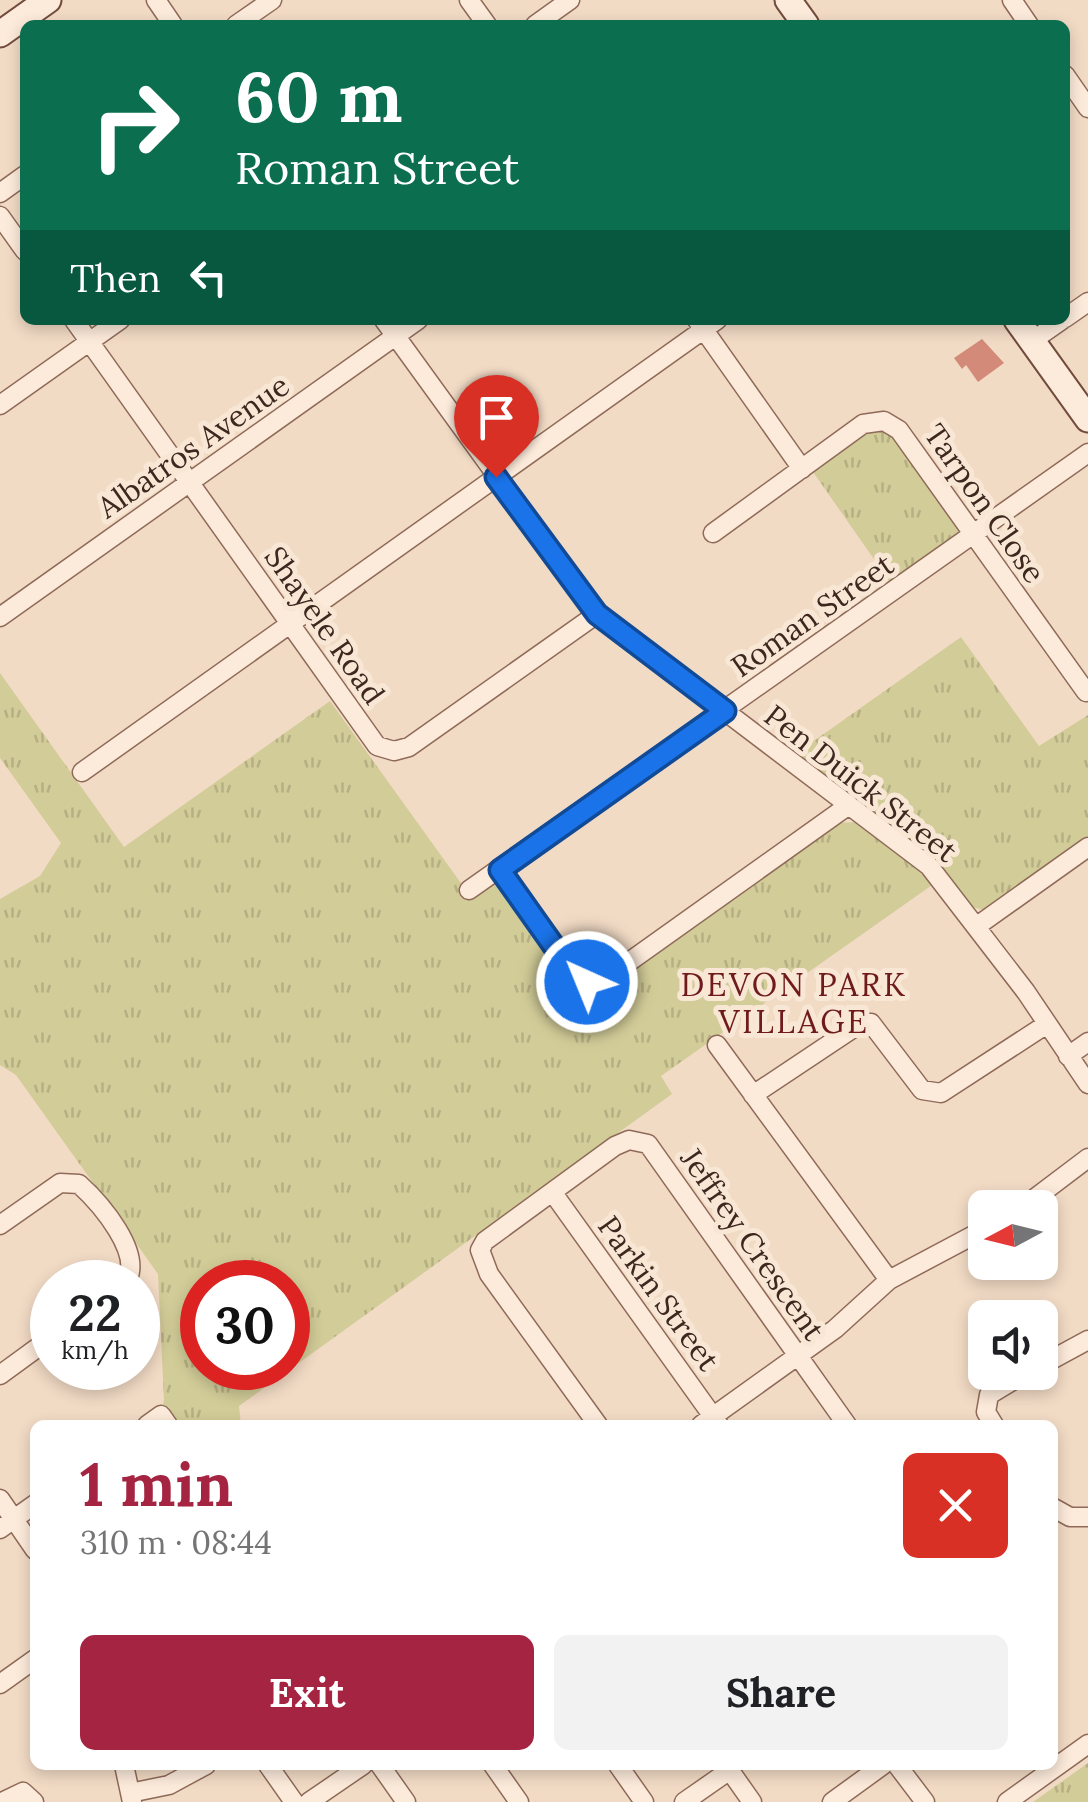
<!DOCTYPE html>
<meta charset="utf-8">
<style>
body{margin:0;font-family:Lora,serif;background:#f2f2f2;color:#202124;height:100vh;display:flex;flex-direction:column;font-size:38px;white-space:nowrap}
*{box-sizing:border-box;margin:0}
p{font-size:32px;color:#757577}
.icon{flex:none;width:55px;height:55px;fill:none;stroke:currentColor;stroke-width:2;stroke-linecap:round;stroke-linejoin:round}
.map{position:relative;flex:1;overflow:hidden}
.sheet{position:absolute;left:30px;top:1420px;width:1028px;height:350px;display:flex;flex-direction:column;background:#fff;border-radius:15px;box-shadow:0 5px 15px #0003}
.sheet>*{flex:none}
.top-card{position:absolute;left:20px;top:20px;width:1050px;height:305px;border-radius:15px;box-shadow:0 5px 15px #0003;background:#0b6e4f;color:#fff;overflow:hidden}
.needle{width:65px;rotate:263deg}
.fabs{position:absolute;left:968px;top:1190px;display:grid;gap:20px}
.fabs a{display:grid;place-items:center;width:90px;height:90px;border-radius:15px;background:#fff;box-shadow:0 5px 15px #0003;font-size:50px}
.speed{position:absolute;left:30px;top:1260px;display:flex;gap:20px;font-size:50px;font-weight:700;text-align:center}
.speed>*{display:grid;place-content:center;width:130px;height:130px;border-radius:50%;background:#fff;box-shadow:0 5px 15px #0003;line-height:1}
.speed small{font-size:25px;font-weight:400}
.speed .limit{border:15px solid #d22;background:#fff;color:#111}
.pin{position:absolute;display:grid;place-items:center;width:85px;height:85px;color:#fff;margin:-102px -42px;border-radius:50% 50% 50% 0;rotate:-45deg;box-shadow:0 0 10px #0007}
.pin .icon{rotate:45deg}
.me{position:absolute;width:110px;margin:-55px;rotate:316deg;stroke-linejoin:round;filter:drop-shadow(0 0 8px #0008)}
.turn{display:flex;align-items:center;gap:35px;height:210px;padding:0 50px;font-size:45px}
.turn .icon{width:130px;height:130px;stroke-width:2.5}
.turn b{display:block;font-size:70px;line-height:85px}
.then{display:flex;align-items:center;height:95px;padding:0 50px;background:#0003;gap:20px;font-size:38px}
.round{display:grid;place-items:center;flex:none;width:105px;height:105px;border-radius:15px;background:#f2f2f2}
.summary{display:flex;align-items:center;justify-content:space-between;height:170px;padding:0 50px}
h1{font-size:60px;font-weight:700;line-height:75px;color:#a42441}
.cta{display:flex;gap:20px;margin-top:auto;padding:20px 50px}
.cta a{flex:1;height:115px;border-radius:15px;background:#a42441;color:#fff;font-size:40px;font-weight:700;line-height:115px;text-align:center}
.cta a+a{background:#f2f2f2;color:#202124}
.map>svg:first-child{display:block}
.grass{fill:url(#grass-tufts);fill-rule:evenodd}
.building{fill:#d38a78}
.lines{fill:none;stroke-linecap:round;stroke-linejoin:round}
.street-casing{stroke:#8f6a59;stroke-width:21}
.secondary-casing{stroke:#714b3c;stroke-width:29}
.street{stroke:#fceada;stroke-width:18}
.secondary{stroke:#fceada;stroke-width:25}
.route-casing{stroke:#114b97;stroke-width:25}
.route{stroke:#1a73e8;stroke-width:18}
.labels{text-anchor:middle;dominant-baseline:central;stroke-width:10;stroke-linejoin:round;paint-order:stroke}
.street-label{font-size:30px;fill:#3e271e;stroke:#f9e7d6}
.neighbourhood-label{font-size:32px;letter-spacing:2.5px;fill:#6f1a1b;stroke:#f9e7d6}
</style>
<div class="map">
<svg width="1088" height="1802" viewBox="0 0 1088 1802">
<defs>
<pattern id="grass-tufts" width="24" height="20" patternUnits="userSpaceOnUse" patternTransform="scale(2.5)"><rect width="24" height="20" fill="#d2cc98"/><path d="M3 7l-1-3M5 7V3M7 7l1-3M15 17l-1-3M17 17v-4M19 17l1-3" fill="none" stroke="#b5af83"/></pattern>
</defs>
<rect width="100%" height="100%" fill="#f2dbc5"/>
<path class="grass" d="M 866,430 L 890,430 L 960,526 L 958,536 L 892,585 L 811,469 Z
M 961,637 L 1039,746 L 1088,715 L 1088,839 L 983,910 L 973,907 L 923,850 L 794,755 Z
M 0,673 L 124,847 L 330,701 L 468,893 L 488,884 L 504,887 L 580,986 L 836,823 L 859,822 L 935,883 L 661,1076 L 672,1094 L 239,1406 L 241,1425 L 159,1425 L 164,1400 L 158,1274 L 16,1075 L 0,1065 L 0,899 L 40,876 L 61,843 L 0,758 ZM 202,1282 L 288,1282 L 288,1368 L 202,1368 Z
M 1088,1763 L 1088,1802 L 1033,1802 Z"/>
<path class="building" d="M 982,339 L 1004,363 L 978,382 L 966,365 L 962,369 L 954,358 Z"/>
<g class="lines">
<g class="street-casing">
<path id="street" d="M 156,0 L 173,25
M 469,0 L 487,25
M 1012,0 L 1029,25
M 236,25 L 272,0
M 535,25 L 570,0
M 1065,75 L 1088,108
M 0,193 L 25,175
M 0,216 L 25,251
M 1065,318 L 1088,302
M 74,320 L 377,746 L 394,751 L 409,747 L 597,614
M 384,320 L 597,614 L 929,866 L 1026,992 L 1088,1084
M 697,320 L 802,469
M 1032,341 L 1062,320
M 0,405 L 120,320
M 713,533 L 863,424 L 884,421 L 899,430 L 1086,692
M 0,617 L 418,320
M 82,772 L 717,320
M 500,870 L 575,976 L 587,982 L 605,979 L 849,805
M 469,890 L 1088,453
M 977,926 L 1088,847
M 717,1045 L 889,1280
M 1068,1056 L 1088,1042
M 753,1095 L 858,1025 L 871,1023 L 922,1090 L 941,1093 L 1047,1024
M 553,1193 L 719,1425
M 1022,1208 L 1088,1158
M 0,1225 L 60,1183 L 79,1184 C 101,1204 144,1254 126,1282
M 1040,1366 L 1088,1340
M 0,1375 L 52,1337
M 147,1425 L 161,1415 L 168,1425
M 598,1425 L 489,1274 L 480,1250 L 485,1241 L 615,1146 L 629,1140 L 648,1144 L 847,1425
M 701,1425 L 835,1329 L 889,1280 L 985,1229
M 994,1425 L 986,1412 L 989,1395 L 1027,1372
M 0,1499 L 35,1550
M 1052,1507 L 1070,1517 L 1088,1517
M 0,1529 L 35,1504
M 0,1684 L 35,1659
M 124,1765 L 132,1802
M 268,1765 L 294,1802
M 380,1765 L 406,1802
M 493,1765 L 519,1802
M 618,1765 L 644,1802
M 726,1765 L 752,1802
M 897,1765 L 925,1802
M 130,1793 L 169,1785 L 206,1765
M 2,1802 L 23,1792 L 34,1802
M 309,1802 L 363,1765
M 684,1802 L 730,1770
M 832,1802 L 883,1765
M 1007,1802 L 1088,1744"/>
</g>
<g class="secondary-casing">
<path id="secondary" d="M 788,0 L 806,25
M 0,34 L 48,0
M 1017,320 L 1088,419"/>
</g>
<use href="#street" class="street"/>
<use href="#secondary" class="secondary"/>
</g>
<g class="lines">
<g class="route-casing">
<path id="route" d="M 496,477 L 597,614 L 725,711 L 500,870 L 575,976 L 587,982"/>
</g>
<use href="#route" class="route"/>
</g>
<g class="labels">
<g class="street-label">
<text transform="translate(193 446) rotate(-35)">Albatros Avenue</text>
<text transform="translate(985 503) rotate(55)">Tarpon Close</text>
<text transform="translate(812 615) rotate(-35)">Roman Street</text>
<text transform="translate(325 625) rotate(55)">Shayele Road</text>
<text transform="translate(861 783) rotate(38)">Pen Duick Street</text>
<text transform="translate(753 1244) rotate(55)">Jeffrey Crescent</text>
<text transform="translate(659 1293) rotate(54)">Parkin Street</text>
</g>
<g class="neighbourhood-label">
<text x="794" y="984">DEVON PARK<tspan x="794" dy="37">VILLAGE</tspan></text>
</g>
</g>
</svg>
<div class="fabs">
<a><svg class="needle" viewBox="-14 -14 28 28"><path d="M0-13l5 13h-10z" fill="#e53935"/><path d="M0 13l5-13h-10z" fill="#757577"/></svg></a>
<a><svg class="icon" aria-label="sound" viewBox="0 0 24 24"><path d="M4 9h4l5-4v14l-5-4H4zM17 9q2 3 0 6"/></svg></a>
</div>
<div class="speed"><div>22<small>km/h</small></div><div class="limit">30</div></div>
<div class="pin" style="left:496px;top:477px;background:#d93025"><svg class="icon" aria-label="arrive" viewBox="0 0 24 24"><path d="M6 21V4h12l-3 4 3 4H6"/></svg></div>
<svg class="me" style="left:587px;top:982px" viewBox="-20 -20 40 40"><circle r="17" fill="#1a73e8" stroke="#fff" stroke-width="3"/><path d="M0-11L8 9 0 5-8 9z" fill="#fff"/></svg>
<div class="top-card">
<div class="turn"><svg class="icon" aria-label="right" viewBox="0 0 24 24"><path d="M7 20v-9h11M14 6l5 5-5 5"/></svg><div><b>60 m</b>Roman Street</div></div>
<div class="then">Then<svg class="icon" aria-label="left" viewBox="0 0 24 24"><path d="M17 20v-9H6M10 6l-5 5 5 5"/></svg></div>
</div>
<section class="sheet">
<div class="summary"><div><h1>1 min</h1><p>310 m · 08:44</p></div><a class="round" style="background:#d93025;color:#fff"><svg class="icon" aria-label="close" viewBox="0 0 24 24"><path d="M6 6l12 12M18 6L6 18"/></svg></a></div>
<div class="cta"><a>Exit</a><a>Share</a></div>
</section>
</div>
